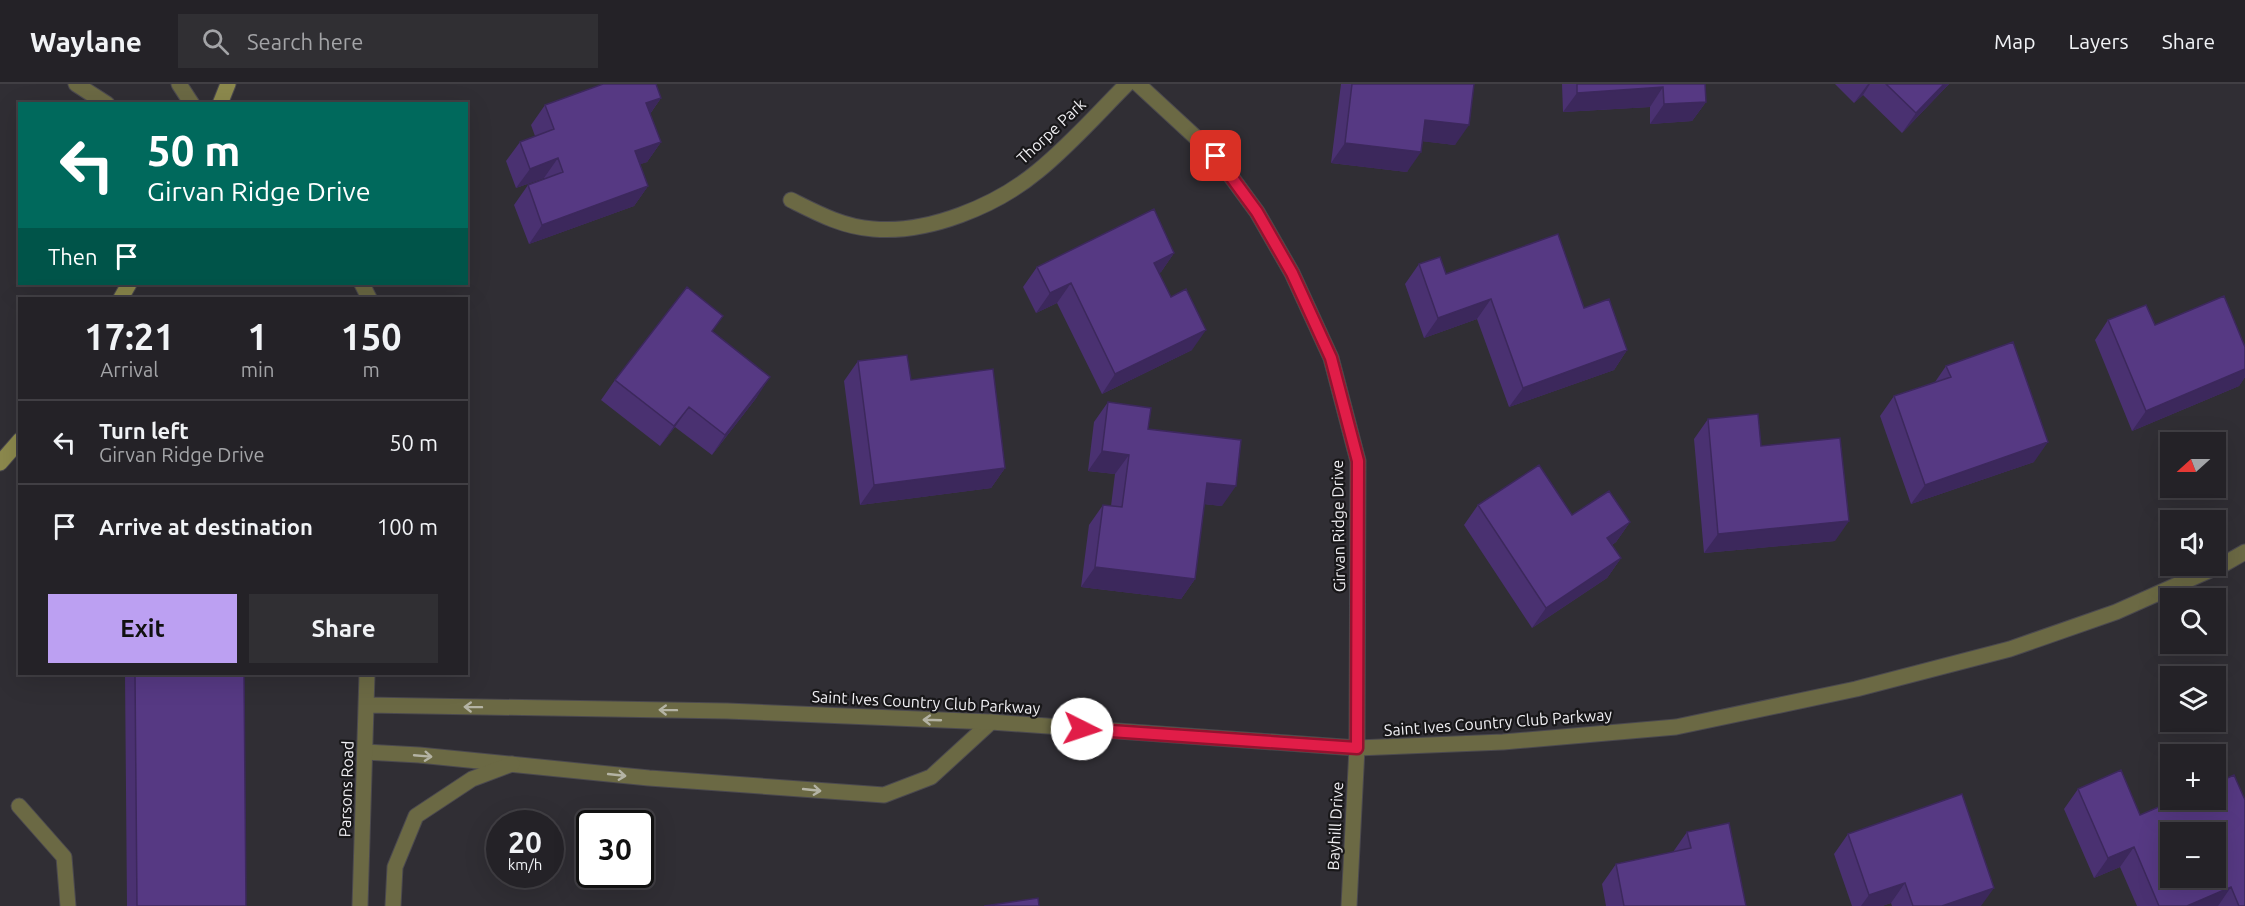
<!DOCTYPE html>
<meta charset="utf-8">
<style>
body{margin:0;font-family:Ubuntu,sans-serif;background:#302f33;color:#f1f3f6;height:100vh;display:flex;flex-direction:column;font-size:22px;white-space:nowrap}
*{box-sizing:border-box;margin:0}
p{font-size:20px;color:#a3a4a7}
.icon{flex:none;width:33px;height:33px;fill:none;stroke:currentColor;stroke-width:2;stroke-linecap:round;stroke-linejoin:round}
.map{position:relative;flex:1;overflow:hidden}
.panel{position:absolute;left:18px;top:213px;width:450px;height:378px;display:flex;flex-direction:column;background:#242227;border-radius:0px;box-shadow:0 6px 24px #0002,0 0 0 2px #413f44}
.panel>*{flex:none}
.top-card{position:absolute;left:18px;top:18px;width:450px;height:183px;border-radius:0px;box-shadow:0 6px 24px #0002,0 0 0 2px #413f44;background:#00695c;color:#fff;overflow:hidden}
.needle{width:39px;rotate:249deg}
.controls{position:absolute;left:2160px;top:348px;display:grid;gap:12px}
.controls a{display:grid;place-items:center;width:66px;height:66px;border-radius:0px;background:#242227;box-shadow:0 6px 24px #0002,0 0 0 2px #413f44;font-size:30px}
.speed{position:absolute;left:486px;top:726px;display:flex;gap:12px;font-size:30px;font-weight:700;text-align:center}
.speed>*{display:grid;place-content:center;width:78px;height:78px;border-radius:50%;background:#242227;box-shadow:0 6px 24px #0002,0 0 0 2px #413f44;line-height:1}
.speed small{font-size:15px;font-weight:400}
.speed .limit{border:3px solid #111;border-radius:9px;background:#fff;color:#111}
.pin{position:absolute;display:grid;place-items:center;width:51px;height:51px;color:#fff;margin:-26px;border-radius:12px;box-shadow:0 3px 9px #0006}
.me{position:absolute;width:66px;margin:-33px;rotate:94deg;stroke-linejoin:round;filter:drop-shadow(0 0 4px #0008)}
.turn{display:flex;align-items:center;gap:21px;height:126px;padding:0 30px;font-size:27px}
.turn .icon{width:78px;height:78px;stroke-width:2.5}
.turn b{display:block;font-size:42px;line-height:51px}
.then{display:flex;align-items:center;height:57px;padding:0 30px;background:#0003;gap:12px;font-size:22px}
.eta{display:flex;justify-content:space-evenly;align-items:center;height:102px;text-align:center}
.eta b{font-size:36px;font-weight:700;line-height:42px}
.cta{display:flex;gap:12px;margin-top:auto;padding:12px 30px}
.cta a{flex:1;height:69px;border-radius:0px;background:#bca0f2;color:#111;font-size:24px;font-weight:700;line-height:69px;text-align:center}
.cta a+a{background:#302f33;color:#f1f3f6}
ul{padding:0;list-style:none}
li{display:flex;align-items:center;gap:18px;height:84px;padding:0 30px;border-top:2px solid #413f44}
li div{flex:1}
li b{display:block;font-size:22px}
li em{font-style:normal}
header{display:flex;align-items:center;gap:36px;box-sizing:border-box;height:84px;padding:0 30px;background:#242227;border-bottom:2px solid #413f44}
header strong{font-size:28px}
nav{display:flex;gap:33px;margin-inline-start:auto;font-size:21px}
.search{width:420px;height:54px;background:#302f33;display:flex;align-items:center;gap:15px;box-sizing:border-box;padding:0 21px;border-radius:0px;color:#a3a4a7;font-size:22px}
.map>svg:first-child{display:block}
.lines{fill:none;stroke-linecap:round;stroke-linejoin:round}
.lane-casing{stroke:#4b494f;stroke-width:17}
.street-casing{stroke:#4b494f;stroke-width:17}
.secondary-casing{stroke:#4b494f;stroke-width:17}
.lane{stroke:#6b6944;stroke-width:15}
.street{stroke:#6b6944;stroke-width:15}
.secondary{stroke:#8c894d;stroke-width:15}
.wall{fill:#4a3171}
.shaded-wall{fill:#3c285c}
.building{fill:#563983;stroke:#3c285c;stroke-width:1.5;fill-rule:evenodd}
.oneway{stroke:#b4b3a4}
.route-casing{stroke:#92132f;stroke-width:15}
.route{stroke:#e11d48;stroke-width:10}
.labels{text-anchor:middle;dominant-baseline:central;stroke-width:4.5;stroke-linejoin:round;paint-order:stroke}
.street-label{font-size:16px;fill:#f0eff3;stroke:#181719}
</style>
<header>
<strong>Waylane</strong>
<div class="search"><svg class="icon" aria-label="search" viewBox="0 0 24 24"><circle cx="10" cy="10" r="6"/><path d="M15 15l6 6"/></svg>Search here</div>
<nav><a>Map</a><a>Layers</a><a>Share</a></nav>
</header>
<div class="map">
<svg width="2245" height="822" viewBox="0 0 2245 822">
<rect width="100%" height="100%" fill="#302e34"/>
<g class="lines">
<g class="lane-casing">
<path id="lane" d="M 365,668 L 419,671 L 649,694 L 884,711 L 931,693 L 991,638"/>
</g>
<g class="street-casing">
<path id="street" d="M 76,0 L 107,20
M 179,0 L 192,20
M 1138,0 L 1216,72 L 1257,128 L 1292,189 L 1331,274 L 1358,377 L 1357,664 L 1349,822
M 791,116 C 817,129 843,143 873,145 C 928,150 996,122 1038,87 C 1070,61 1098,29 1127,0
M 362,200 L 369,214
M 366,621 L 727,627 L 991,638 L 1357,664 L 1503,658 L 1676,643 L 1856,605 L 2010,565 L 2116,528 L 2224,480 L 2245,468
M 19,722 L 64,773 L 68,822
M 360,822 L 367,590
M 393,822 L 395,783 L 416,732 L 472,695 L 512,680"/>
</g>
<g class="secondary-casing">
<path id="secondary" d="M 220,20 L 228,0
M 121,214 L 129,200
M 0,379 L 20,356"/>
</g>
<use href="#lane" class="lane"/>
<use href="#street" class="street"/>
<use href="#secondary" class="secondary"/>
</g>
<path class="wall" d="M 1341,0 L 1474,0 L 1455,61 L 1422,57 L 1407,88 L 1331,79 Z
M 1562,0 L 1705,0 L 1706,18 L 1692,37 L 1650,40 L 1650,23 L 1563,28 Z
M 1835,0 L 1949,0 L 1902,49 L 1863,11 L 1854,19 Z
M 661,14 L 650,30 L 661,58 L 647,78 L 640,80 L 648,102 L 634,122 L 529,160 L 514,121 L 528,101 L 545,95 L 544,94 L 516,104 L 506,77 L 520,58 L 535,52 L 531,41 L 545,21 Z
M 1174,169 L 1161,188 L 1159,189 L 1192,266 L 1102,310 L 1057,219 L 1036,229 L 1023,203 L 1037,183 Z
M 1419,180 L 1446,190 L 1584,224 L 1627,266 L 1614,286 L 1509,323 L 1477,235 L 1424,254 L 1405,200 Z
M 2108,236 L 2155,241 L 2245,263 L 2245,293 L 2239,302 L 2132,347 L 2095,256 Z
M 712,248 L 757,313 L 712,371 L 675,343 L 660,362 L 601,316 L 615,296 Z
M 858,277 L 911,296 L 1005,384 L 991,404 L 860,421 L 844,297 Z
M 1946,282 L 2034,378 L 1911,420 L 1880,332 L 1894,312 L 1935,298 Z
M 1108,318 L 1148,345 L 1222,422 L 1204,420 L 1195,495 L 1181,515 L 1081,503 L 1089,441 L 1103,421 L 1111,422 L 1115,390 L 1088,387 L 1094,338 Z
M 1708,335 L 1761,362 L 1835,457 L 1704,469 L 1694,355 Z
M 1478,421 L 1572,431 L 1630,438 L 1616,458 L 1612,461 L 1621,474 L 1607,494 L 1532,544 L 1464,441 Z
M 125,590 L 244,590 L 246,822 L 127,822 Z
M 2078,705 L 2140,731 L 2175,716 L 2245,822 L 2137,822 L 2120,783 L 2094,794 L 2064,725 Z
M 1687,748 L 1746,822 L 1606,822 L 1602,800 L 1616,780 L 1673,768 Z
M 1848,750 L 1981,822 L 1892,822 L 1891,819 L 1882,822 L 1852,822 L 1834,770 Z"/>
<path class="shaded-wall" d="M 1868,0 L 1870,0 L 1863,11 L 1854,19 Z
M 1944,0 L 1949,0 L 1902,49 L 1916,29 Z
M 1663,3 L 1650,23 L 1563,28 L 1577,9 Z
M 661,14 L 647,34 L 646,19 Z
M 1706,18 L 1692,37 L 1650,40 L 1664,20 Z
M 1425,36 L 1469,41 L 1455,61 L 1411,56 Z
M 661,58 L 647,78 L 621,87 L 635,67 Z
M 1345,59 L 1421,68 L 1407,88 L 1331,79 Z
M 558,74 L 544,94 L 516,104 L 530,85 Z
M 648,102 L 634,122 L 529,160 L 542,141 Z
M 1174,169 L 1161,188 L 1140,199 L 1154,179 Z
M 1071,199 L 1057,219 L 1036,229 L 1050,209 Z
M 1491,215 L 1477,235 L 1424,254 L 1438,234 Z
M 1206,246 L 1192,266 L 1102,310 L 1115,290 Z
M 1627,266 L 1614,286 L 1509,323 L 1523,304 Z
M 2245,285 L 2245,293 L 2239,302 L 2132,347 L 2146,327 Z
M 770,293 L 757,313 L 712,371 L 725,351 Z
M 689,323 L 675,343 L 660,362 L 674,342 Z
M 2048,358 L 2034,378 L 1911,420 L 1925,401 Z
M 1102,367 L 1129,371 L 1115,390 L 1088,387 Z
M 1005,384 L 991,404 L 860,421 L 874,401 Z
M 1207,399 L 1236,402 L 1222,422 L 1193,419 Z
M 1849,437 L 1835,457 L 1704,469 L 1718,450 Z
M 1630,438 L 1616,458 L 1593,473 L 1607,454 Z
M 1621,474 L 1607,494 L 1532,544 L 1546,524 Z
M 1095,483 L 1195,495 L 1181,515 L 1081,503 Z
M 2134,763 L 2120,783 L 2094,794 L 2108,774 Z
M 1905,799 L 1891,819 L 1882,822 L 1861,822 L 1869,811 Z
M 2231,803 L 2218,822 L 2187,822 Z
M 1994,804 L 1981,822 L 1942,822 Z"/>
<path class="building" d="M 603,0 L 656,0 L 661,14 L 646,19 L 661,58 L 635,67 L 648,102 L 542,141 L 528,101 L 563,88 L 558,74 L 530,85 L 520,58 L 554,45 L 545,21 Z
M 1352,0 L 1474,0 L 1469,41 L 1425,36 L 1421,68 L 1345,59 Z
M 1577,0 L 1705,0 L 1706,18 L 1664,20 L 1663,3 L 1577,9 Z
M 1886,0 L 1944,0 L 1916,29 Z
M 1154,125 L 1174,169 L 1154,179 L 1171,213 L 1186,205 L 1206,246 L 1115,290 L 1071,199 L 1050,209 L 1037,183 Z
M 1558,150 L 1584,224 L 1609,215 L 1627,266 L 1523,304 L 1491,215 L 1438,234 L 1419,180 L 1440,173 L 1446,190 Z
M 687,203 L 723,232 L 712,247 L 770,293 L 725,351 L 689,323 L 674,342 L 615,296 Z
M 2224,212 L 2245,263 L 2245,285 L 2146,327 L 2108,236 L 2146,221 L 2155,241 Z
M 2013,258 L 2048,358 L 1925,401 L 1894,312 L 1951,293 L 1946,282 Z
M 907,271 L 911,296 L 993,285 L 1005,384 L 874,401 L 858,277 Z
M 1108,318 L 1151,324 L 1148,345 L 1241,356 L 1236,402 L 1207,399 L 1195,495 L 1095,483 L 1103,421 L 1122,423 L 1129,371 L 1102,367 Z
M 1758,330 L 1761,362 L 1840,354 L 1849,437 L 1718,450 L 1708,335 Z
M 1539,381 L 1572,431 L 1609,407 L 1630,438 L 1607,454 L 1621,474 L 1546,524 L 1478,421 Z
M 135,590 L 244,590 L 246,822 L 137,822 Z
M 2121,686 L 2140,731 L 2175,716 L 2216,716 L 2216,699 L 2234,691 L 2245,716 L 2245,822 L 2239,822 L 2231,803 L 2187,822 L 2159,822 L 2134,763 L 2108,774 L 2078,705 ZM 2170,748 L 2216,748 L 2216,794 L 2170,794 Z
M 1962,710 L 1994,804 L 1942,822 L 1913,822 L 1905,799 L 1869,811 L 1848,750 Z
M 1729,739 L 1746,822 L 1624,822 L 1616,780 L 1691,764 L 1687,748 Z
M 1038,814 L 1039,822 L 984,822 Z"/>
<defs><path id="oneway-shaft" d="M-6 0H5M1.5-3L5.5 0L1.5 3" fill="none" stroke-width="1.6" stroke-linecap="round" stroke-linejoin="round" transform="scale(1.5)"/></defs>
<g class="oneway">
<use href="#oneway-shaft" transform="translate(473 623) rotate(-179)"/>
<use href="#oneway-shaft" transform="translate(668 626) rotate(-179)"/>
<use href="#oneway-shaft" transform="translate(932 636) rotate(-178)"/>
<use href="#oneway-shaft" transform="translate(423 672) rotate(5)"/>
<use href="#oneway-shaft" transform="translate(617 691) rotate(6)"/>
<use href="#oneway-shaft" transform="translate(812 706) rotate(6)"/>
</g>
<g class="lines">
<g class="route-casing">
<path id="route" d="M 1082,645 L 1357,664 L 1358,377 L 1331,274 L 1292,189 L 1257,128 L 1216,72"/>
</g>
<use href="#route" class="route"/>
</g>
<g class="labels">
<g class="street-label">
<text transform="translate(1051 47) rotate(-43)">Thorpe Park</text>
<text transform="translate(1338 442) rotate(-91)">Girvan Ridge Drive</text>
<text transform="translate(926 618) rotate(3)">Saint Ives Country Club Parkway</text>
<text transform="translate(1498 638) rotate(-4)">Saint Ives Country Club Parkway</text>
<text transform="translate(346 705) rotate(-88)">Parsons Road</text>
<text transform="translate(1335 742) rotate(-87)">Bayhill Drive</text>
</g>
</g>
</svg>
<div class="controls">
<a><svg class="needle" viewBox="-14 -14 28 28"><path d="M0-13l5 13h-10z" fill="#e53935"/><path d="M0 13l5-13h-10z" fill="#a3a4a7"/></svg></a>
<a><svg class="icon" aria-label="sound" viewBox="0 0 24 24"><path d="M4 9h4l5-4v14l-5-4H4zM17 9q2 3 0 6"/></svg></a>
<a><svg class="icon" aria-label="search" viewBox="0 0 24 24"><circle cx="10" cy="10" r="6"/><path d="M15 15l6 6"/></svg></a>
<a><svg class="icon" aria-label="layers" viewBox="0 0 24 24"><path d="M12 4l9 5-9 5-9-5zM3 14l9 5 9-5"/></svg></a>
<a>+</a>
<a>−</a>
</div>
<div class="speed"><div>20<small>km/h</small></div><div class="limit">30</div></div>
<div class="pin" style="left:1216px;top:72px;background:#d93025"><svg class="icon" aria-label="arrive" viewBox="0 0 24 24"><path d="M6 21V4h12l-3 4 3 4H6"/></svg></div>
<svg class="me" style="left:1082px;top:645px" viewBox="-20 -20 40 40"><circle r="19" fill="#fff"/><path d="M0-13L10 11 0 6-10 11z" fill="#e11d48"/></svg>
<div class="top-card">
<div class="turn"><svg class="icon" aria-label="left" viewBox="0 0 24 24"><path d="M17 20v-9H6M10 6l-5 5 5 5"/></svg><div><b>50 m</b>Girvan Ridge Drive</div></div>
<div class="then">Then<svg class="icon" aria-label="arrive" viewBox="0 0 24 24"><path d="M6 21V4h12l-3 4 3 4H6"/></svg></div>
</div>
<section class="panel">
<div class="eta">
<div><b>17:21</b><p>Arrival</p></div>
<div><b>1</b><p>min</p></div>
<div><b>150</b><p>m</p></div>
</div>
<ul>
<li><svg class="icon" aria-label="left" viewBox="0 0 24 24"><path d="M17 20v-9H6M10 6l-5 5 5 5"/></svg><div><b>Turn left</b><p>Girvan Ridge Drive</p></div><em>50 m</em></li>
<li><svg class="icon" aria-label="arrive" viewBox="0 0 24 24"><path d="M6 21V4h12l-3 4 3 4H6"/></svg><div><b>Arrive at destination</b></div><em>100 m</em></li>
</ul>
<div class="cta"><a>Exit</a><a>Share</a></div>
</section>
</div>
